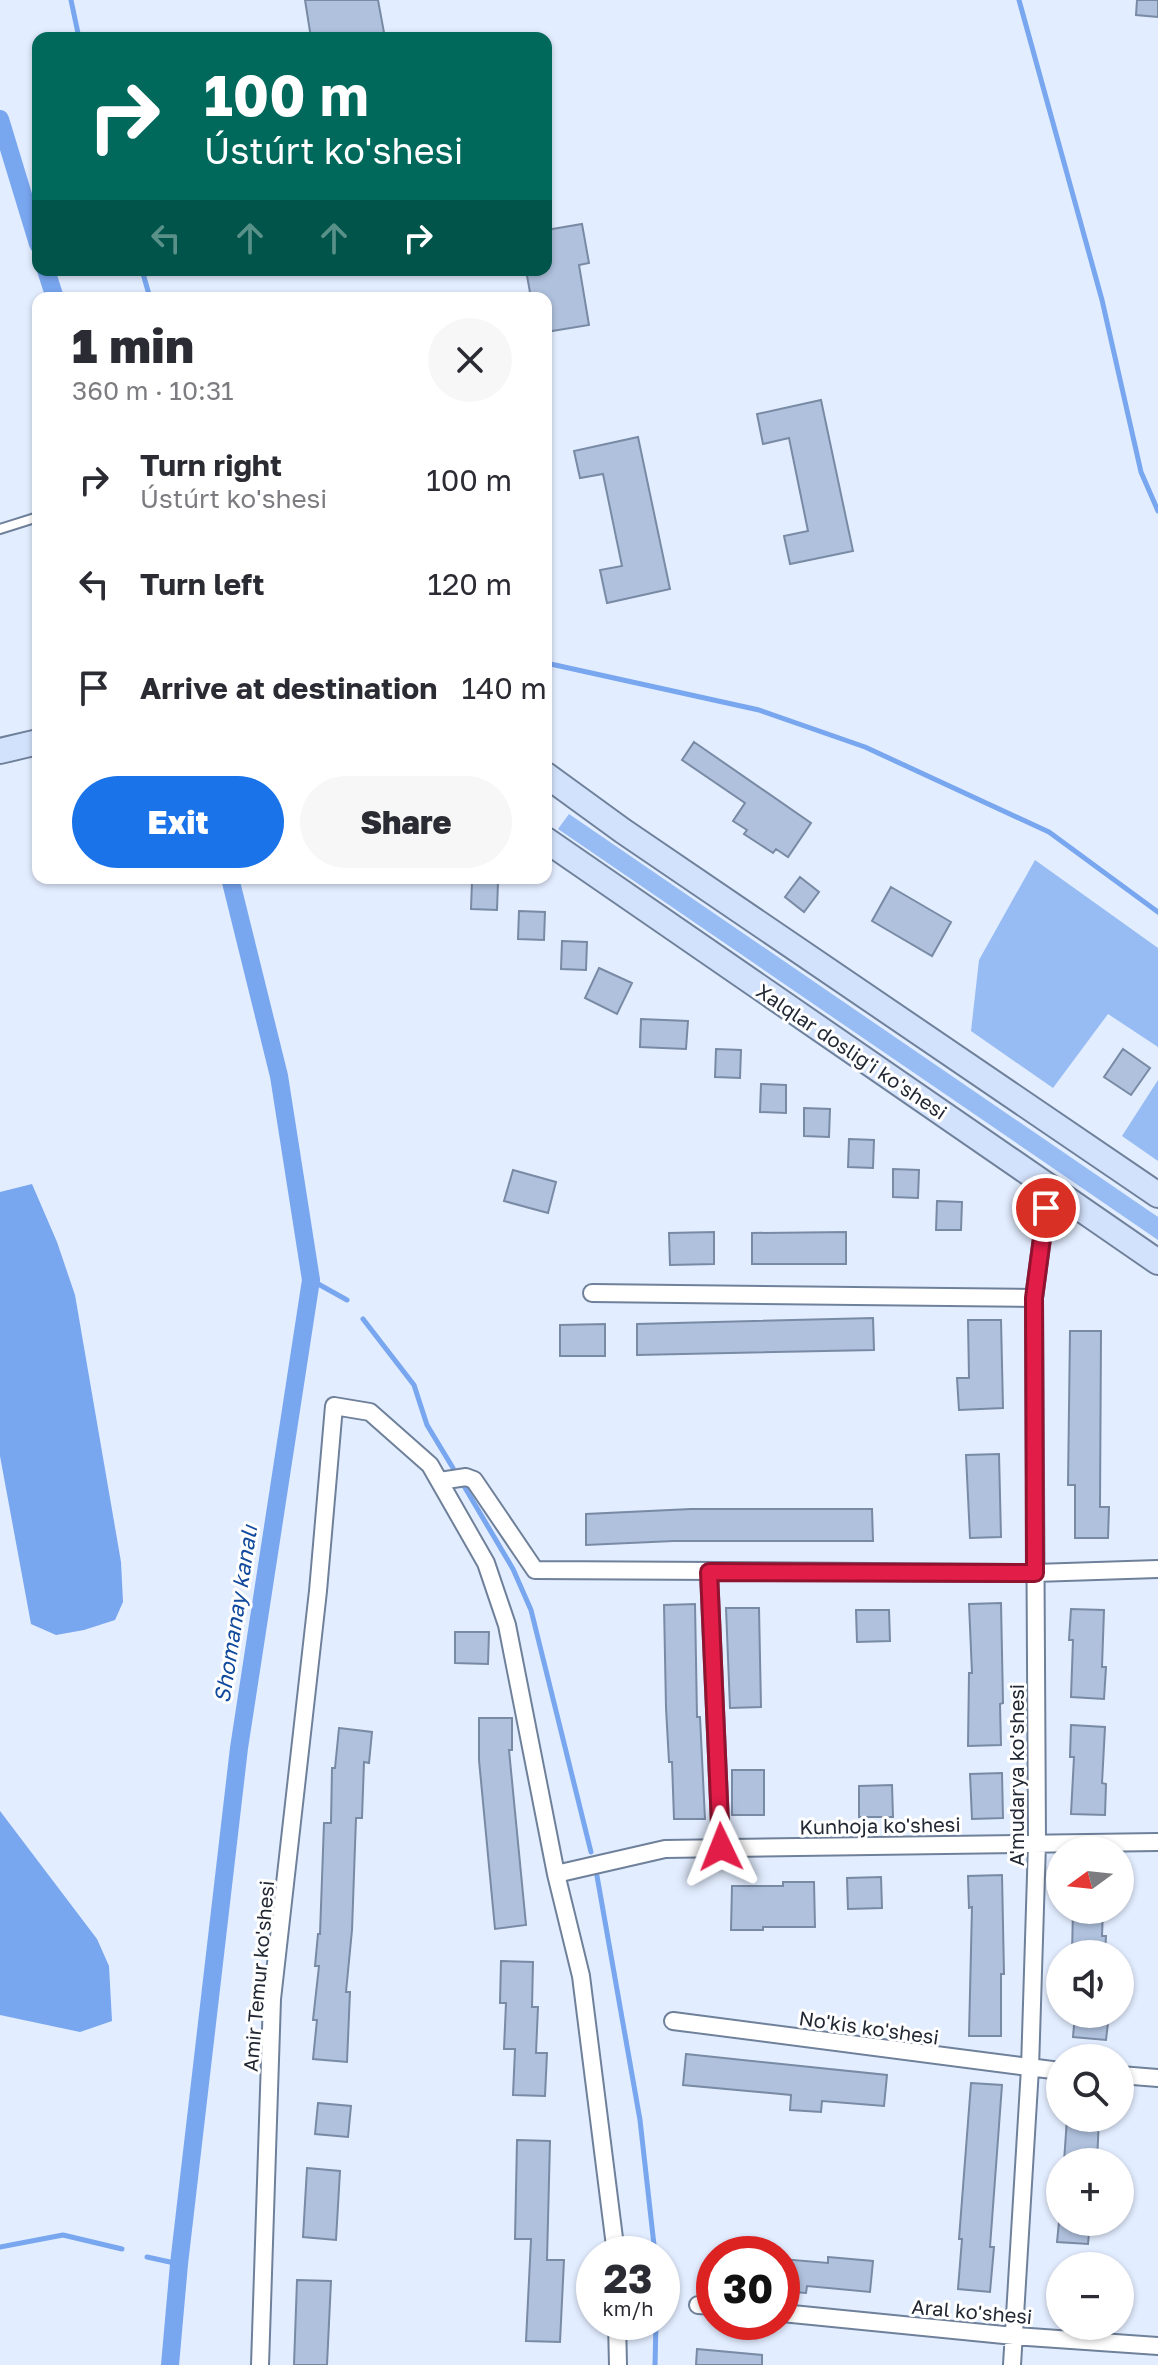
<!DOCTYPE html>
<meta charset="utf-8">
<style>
body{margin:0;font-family:"Golos Text",sans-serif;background:#f7f7f7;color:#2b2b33;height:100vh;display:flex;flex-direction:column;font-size:30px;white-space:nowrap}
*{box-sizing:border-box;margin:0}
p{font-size:26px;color:#7c7c81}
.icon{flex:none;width:44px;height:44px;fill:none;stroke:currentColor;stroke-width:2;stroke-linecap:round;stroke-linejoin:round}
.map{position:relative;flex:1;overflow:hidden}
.panel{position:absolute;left:32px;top:292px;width:520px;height:592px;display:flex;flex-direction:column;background:#fff;border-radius:16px;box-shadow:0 2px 6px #0004}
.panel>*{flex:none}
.banner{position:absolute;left:32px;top:32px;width:520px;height:244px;border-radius:16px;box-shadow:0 2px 6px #0004;background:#00695c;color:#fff;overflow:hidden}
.needle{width:52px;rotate:255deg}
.fabs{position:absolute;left:1046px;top:1836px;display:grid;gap:16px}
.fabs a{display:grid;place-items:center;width:88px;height:88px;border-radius:50%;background:#fff;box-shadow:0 2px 6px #0004;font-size:40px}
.speed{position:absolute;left:576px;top:2236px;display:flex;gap:16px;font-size:40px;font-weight:700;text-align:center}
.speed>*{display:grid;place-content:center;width:104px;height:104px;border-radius:50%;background:#fff;box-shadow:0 2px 6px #0004;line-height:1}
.speed small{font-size:20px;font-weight:400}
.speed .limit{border:12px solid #d22;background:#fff;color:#111}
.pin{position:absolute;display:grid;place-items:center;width:68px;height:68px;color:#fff;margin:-34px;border:4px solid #fff;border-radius:50%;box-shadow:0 2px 8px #0007}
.me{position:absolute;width:88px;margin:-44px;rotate:358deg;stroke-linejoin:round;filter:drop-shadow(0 0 6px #0008)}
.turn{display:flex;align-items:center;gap:28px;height:168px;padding:0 40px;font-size:36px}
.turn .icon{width:104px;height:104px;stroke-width:2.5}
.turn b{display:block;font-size:56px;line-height:68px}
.lanes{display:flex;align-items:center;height:76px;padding:0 40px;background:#0003;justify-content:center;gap:40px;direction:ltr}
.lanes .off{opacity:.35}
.round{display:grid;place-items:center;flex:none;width:84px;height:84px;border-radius:42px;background:#f7f7f7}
.head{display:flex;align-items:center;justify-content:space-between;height:136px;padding:0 40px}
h1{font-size:48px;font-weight:800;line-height:60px}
.button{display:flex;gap:16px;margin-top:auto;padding:16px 40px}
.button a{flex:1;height:92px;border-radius:48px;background:#1a73e8;color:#fff;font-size:32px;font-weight:800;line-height:92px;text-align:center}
.button a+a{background:#f7f7f7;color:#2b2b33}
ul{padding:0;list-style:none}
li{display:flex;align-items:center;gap:24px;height:104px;padding:0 40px}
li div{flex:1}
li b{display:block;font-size:30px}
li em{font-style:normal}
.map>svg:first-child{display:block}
.green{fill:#97bbf3}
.water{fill:#78a6ef}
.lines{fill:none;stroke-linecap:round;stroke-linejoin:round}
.stream{stroke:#78a6ef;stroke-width:5}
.canal{stroke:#78a6ef;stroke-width:18}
.building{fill:#afc1dd;stroke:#798aa4;stroke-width:2}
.lane-casing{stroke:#6f809a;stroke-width:12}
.street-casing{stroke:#6f809a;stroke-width:20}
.secondary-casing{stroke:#6f809a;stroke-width:28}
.lane{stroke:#fff;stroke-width:8}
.street{stroke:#fff;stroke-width:16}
.secondary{stroke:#d3e2fc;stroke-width:24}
.route-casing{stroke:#92132f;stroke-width:20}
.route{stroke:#e11d48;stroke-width:14}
.labels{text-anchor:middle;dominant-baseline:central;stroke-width:6;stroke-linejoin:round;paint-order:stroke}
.street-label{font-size:20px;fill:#222934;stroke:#fff}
.water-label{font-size:22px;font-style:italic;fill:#11499c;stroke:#fff}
</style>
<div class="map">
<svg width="1158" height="2365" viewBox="0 0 1158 2365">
<rect width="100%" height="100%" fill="#e2edff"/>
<path class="green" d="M 569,814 L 1158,1217 L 1158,1240 L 558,829 Z
M 1035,860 L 1158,948 L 1158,1047 L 1108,1014 L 1053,1088 L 971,1031 L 979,960 Z
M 1158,1080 L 1158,1161 L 1122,1136 Z"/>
<path class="water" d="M 32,1184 L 57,1242 L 75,1295 L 121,1562 L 123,1602 L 115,1620 L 84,1630 L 56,1635 L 31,1624 L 0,1456 L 0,1192 Z
M 0,1811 L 97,1939 L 109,1966 L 112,2021 L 80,2032 L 0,2015 Z"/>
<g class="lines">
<path class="stream" d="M 71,0 L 79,38
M 1019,0 L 1102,300 L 1141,472 L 1158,511
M 142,270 L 150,298
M 546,663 L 759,710 L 865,747 L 1049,832 L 1158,912
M 311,1280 L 347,1300
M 363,1319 L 414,1385 L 427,1425 L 453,1468
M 464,1486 L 513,1569 L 531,1610 L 591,1852
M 597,1876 L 640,2120 L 655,2254
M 0,2247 L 63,2235 L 122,2249
M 147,2257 L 179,2264
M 655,2365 L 656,2322"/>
<path class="canal" d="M 0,119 L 38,244
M 46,270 L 55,298
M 170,2365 L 179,2264 L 239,1748 L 311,1280 L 279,1076 L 230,878"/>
</g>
<path class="building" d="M 305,0 L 378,0 L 385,38 L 311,38 Z
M 1137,0 L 1158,0 L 1158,17 L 1136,15 Z
M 582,224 L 589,263 L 579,265 L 589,325 L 546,332 L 546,298 L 531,298 L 526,270 L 546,270 L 546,230 Z
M 821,400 L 853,551 L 790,564 L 784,536 L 808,531 L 789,438 L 763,444 L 757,414 Z
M 638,437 L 670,589 L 607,603 L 600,570 L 622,566 L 603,474 L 580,478 L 574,451 Z
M 694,742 L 811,823 L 788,857 L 776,849 L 773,853 L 744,834 L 747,830 L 733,821 L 745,803 L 682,760 Z
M 800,877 L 819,892 L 804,912 L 785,897 Z
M 472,881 L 498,882 L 497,910 L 471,909 Z
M 891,887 L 951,922 L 932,956 L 872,921 Z
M 519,911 L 545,912 L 544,940 L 518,939 Z
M 562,941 L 587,942 L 586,970 L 561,969 Z
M 599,968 L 632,983 L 617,1014 L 585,998 Z
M 641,1019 L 688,1021 L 686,1049 L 640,1047 Z
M 716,1049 L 741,1050 L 740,1078 L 715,1077 Z
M 1123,1049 L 1150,1068 L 1131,1095 L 1104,1077 Z
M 761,1084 L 786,1085 L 786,1113 L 760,1112 Z
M 804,1108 L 830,1109 L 829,1137 L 804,1136 Z
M 849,1139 L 874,1140 L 873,1168 L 848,1167 Z
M 893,1169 L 919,1170 L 918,1198 L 893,1197 Z
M 513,1170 L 556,1182 L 548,1213 L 504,1201 Z
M 937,1201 L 962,1202 L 961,1230 L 936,1230 Z
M 714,1232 L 714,1264 L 670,1265 L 669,1233 Z
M 846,1232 L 846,1264 L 752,1264 L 752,1233 Z
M 873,1318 L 874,1350 L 637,1355 L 637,1324 Z
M 968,1320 L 1001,1320 L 1003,1408 L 959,1410 L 957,1378 L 969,1378 Z
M 605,1324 L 605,1356 L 560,1356 L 560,1325 Z
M 1070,1331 L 1101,1331 L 1100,1507 L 1109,1507 L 1108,1538 L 1075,1538 L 1075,1485 L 1068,1485 Z
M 999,1454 L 1001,1537 L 970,1538 L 966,1455 Z
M 691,1509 L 872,1509 L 873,1541 L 674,1541 L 586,1545 L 586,1514 Z
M 1001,1603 L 1003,1703 L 1000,1704 L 1001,1745 L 968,1746 L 969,1673 L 972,1673 L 969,1604 Z
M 695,1604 L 697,1717 L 700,1717 L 705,1819 L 674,1819 L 672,1762 L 669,1762 L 666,1708 L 664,1605 Z
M 726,1608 L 759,1608 L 761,1707 L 730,1708 Z
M 1071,1609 L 1104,1610 L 1102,1667 L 1106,1667 L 1104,1699 L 1071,1697 L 1073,1640 L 1069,1640 Z
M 856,1610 L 889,1610 L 890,1641 L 857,1642 Z
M 455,1632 L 489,1632 L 488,1664 L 455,1663 Z
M 479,1718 L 512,1718 L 512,1750 L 509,1750 L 526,1925 L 495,1929 L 479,1760 Z
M 1071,1725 L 1105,1727 L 1102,1783 L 1106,1784 L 1105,1815 L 1071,1814 L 1074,1757 L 1070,1757 Z
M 339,1728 L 372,1732 L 369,1763 L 364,1762 L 362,1818 L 356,1818 L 352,1930 L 346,1992 L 350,1992 L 347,2062 L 313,2059 L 317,2020 L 313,2020 L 319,1966 L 315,1966 L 318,1934 L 320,1934 L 324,1823 L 331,1823 L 332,1768 L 335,1768 Z
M 732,1770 L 764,1770 L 764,1815 L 732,1815 Z
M 1002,1773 L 1003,1818 L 972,1819 L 970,1774 Z
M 892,1785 L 893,1817 L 859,1817 L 859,1786 Z
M 1002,1875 L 1004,1974 L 1001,1974 L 1001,2036 L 969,2036 L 972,1907 L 969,1908 L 968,1876 Z
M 881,1877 L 882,1908 L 848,1909 L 847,1878 Z
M 783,1882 L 814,1882 L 815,1927 L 763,1927 L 763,1930 L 731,1930 L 732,1886 L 783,1886 Z
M 1073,1910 L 1103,1910 L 1102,1936 L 1106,1936 L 1105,1954 L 1072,1954 Z
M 501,1961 L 533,1962 L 532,2007 L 538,2007 L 536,2053 L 547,2053 L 545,2096 L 513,2095 L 515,2049 L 504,2049 L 506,2003 L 500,2003 Z
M 1075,2014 L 1109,2014 L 1106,2040 L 1073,2037 Z
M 686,2054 L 887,2075 L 884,2106 L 822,2101 L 821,2112 L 790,2110 L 791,2095 L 683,2085 Z
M 971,2083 L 1002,2085 L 990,2247 L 994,2247 L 990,2292 L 958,2289 L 962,2239 L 959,2239 Z
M 318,2103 L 351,2106 L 348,2137 L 315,2134 Z
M 1067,2118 L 1099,2118 L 1097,2162 L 1064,2162 Z
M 517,2140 L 550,2141 L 547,2260 L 564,2260 L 560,2342 L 526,2341 L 531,2239 L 515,2239 Z
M 307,2168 L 340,2171 L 336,2240 L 303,2237 Z
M 1059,2222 L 1090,2222 L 1088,2244 L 1057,2242 Z
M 828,2257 L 873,2261 L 870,2292 L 807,2286 L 806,2293 L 782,2291 L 782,2259 L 828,2263 Z
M 297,2280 L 331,2281 L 327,2365 L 294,2365 Z
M 697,2349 L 762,2355 L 762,2365 L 696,2365 Z"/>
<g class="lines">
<g class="lane-casing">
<path id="lane" d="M 0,529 L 38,517"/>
</g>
<g class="street-casing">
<path id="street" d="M 592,1293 L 1034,1298
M 440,1481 L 466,1477 L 474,1480 L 535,1570 L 1035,1573 L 1158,1569
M 709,1572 L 721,1847
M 556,1874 L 665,1849 L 1158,1842
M 673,2021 L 1060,2071
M 1120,2075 L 1158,2078
M 698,2305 L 714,2306
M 782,2313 L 1014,2336 L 1158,2346
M 617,2322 L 618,2365
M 260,2365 L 272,1999 L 318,1591 L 334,1406 L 370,1412 L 430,1465 L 486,1563 L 507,1625 L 556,1874 L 581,1976 L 616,2254
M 1012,2365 L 1030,2068 L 1037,1843 L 1034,1298 L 1049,1186"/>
</g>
<g class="secondary-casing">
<path id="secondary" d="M 0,751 L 38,742
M 546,775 L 623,831 L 1158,1195
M 546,840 L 1158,1262"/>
</g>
<use href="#lane" class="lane"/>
<use href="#street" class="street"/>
<use href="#secondary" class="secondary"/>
</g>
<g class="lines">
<g class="route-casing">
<path id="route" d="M 721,1847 L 709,1572 L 1035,1573 L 1034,1298 L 1046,1208"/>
</g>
<use href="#route" class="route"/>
</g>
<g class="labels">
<g class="street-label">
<text transform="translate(852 1051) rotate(34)">Xalqlar doslig'i ko'shesi</text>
<text transform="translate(1016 1775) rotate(-90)">A'mudarya ko'shesi</text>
<text transform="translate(880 1825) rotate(-1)">Kunhoja ko'shesi</text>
<text transform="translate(258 1976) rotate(-85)">Amir Temur ko'shesi</text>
<text transform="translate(869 2027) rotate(8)">No'kis ko'shesi</text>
<text transform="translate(972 2311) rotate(5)">Aral ko'shesi</text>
</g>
<g class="water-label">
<text transform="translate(235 1614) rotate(-81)">Shomanay kanalı</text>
</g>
</g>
</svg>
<div class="fabs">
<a><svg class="needle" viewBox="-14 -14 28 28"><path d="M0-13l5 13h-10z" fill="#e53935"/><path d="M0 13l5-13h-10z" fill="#7c7c81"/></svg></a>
<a><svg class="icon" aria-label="sound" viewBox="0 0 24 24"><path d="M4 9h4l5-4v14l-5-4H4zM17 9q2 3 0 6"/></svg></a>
<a><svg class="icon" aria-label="search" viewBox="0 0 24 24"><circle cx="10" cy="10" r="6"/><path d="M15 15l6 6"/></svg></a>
<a>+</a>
<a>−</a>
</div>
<div class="speed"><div>23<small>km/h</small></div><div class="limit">30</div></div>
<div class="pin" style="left:1046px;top:1208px;background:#d93025"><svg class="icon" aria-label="arrive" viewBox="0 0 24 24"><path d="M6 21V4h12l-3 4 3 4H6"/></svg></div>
<svg class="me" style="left:721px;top:1847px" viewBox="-20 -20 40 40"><path d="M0-17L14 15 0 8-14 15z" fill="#e11d48" stroke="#fff" stroke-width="4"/></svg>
<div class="banner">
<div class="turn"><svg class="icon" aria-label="right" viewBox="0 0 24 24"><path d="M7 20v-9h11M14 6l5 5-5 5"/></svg><div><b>100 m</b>Ústúrt ko'shesi</div></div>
<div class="lanes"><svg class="icon off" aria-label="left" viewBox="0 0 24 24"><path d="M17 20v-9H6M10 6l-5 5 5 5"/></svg><svg class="icon off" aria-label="ahead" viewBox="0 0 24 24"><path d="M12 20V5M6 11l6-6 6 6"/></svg><svg class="icon off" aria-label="ahead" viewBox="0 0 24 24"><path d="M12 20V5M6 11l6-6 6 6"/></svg><svg class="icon" aria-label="right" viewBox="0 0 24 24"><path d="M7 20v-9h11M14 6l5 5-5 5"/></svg></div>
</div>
<section class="panel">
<div class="head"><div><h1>1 min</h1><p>360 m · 10:31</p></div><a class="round"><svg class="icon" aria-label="close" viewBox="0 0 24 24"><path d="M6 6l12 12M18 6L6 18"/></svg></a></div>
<ul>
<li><svg class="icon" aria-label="right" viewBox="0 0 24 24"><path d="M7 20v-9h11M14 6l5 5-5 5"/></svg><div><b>Turn right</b><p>Ústúrt ko'shesi</p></div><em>100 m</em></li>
<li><svg class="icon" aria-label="left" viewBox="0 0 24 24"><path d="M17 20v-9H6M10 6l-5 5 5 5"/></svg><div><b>Turn left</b></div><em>120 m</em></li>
<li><svg class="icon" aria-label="arrive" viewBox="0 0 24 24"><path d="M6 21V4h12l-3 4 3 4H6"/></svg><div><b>Arrive at destination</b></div><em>140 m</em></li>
</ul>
<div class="button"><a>Exit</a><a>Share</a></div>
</section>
</div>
